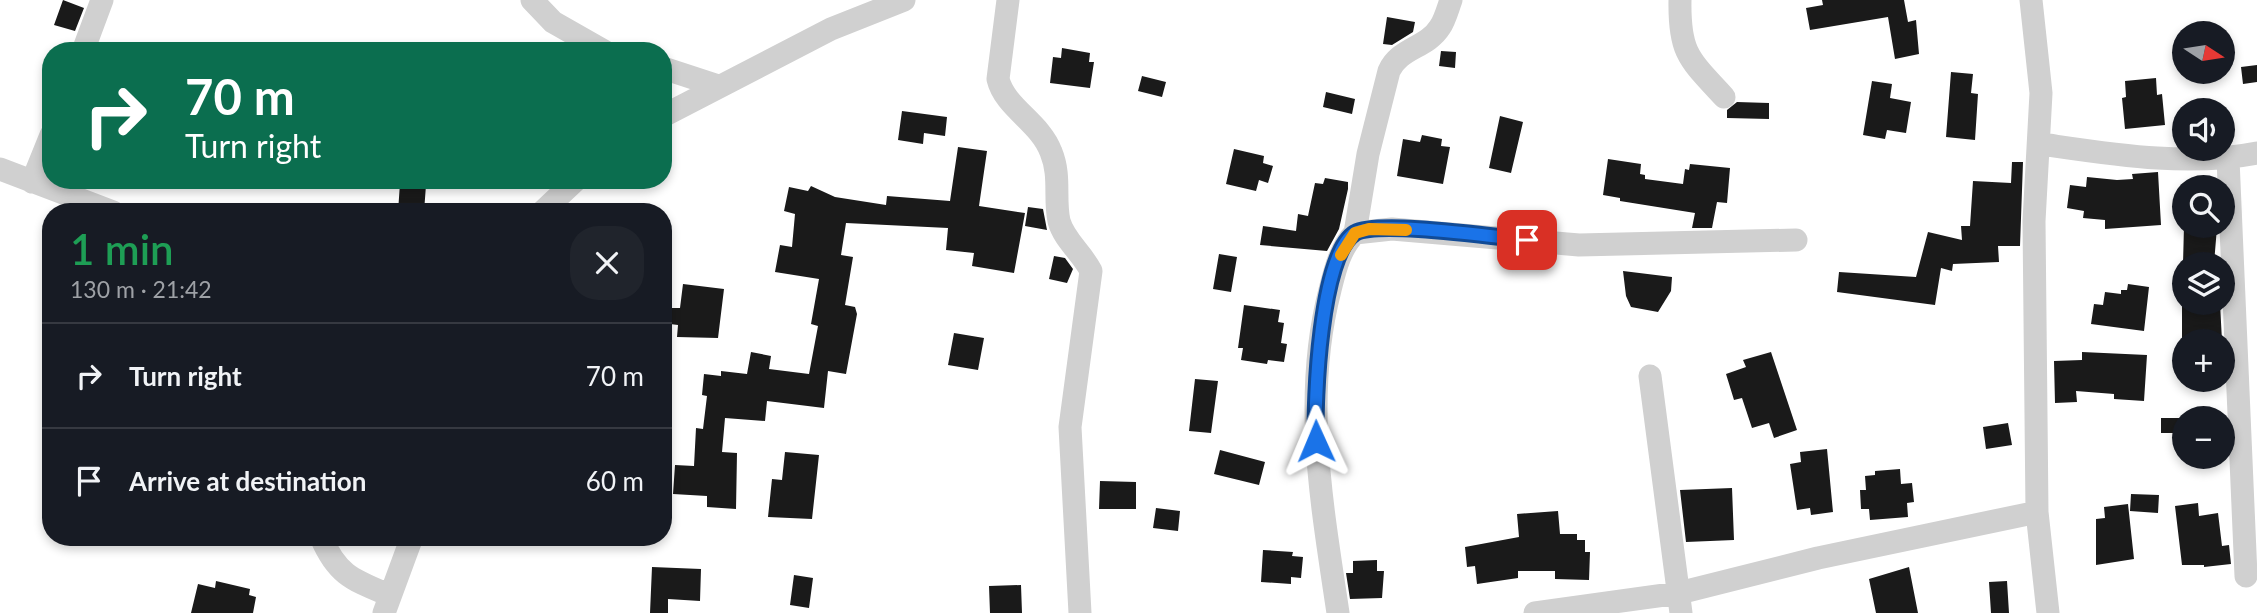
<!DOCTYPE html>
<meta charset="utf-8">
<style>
body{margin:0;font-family:Lato,sans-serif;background:#20242c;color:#f1f3f6;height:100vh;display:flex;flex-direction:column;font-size:26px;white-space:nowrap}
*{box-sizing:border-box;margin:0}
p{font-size:23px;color:#9ea1a6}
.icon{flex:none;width:38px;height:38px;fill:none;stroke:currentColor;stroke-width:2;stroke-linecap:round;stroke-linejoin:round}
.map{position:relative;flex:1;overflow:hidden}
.side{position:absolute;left:42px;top:203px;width:630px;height:343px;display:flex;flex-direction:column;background:#171b24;border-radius:28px;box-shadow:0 4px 10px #0003}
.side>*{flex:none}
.hud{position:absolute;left:42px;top:42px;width:630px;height:147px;border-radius:28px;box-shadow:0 4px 10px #0003;background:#0b6e4f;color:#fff;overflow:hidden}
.needle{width:46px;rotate:102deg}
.fabs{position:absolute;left:2172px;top:21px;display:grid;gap:14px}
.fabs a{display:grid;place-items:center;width:63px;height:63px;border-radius:50%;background:#171b24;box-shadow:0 4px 10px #0003;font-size:35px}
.pin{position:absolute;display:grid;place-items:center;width:60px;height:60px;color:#fff;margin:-30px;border-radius:14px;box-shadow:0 4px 10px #0006}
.me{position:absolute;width:77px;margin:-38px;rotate:359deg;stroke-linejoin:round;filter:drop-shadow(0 0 5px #0008)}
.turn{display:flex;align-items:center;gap:24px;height:147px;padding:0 28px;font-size:32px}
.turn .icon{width:91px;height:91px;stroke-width:2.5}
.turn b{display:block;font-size:49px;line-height:60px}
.round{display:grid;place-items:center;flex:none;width:74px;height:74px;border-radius:28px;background:#20242c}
.head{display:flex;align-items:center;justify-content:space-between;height:119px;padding:0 28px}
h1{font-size:42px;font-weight:600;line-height:52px;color:#1e9e55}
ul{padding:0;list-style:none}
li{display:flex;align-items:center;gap:21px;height:105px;padding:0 28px;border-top:2px solid #363941}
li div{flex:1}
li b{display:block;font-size:26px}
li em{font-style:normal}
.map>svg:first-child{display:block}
.building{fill:#1a1a1a}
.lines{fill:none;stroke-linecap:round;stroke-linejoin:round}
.street{stroke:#d0d0d0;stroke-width:23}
.route-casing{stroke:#114b97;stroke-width:18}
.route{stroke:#1a73e8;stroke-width:12}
.slow{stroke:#f59e0b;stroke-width:12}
</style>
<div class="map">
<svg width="2257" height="613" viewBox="0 0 2257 613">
<rect width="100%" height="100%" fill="#fff"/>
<path class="building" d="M 63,0 L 84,8 L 75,31 L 54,25 Z
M 1822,0 L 1904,0 L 1908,22 L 1916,20 L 1919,54 L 1895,59 L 1888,17 L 1810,30 L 1806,8 L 1823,5 Z
M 1387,17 L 1415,22 L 1413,32 L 1392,45 L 1383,44 Z
M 1062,48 L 1090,53 L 1089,62 L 1094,62 L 1090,88 L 1050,83 L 1053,57 L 1061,58 Z
M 1441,51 L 1456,52 L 1455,68 L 1439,66 Z
M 2257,65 L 2257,82 L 2243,84 L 2241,67 Z
M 1951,72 L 1973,74 L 1971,93 L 1978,94 L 1975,140 L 1946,137 Z
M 1142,76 L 1166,82 L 1162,97 L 1138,91 Z
M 2156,78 L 2157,95 L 2162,94 L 2165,125 L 2125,129 L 2122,98 L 2126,97 L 2125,81 Z
M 1872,81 L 1892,84 L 1890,98 L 1911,102 L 1906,133 L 1887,130 L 1885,139 L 1863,135 Z
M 1326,92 L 1355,99 L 1352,114 L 1323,107 Z
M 1737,102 L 1769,103 L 1769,119 L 1727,118 L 1727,110 Z
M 902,111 L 947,117 L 945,136 L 924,133 L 923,144 L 898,140 Z
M 1500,116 L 1523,122 L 1511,173 L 1489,168 Z
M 1422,135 L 1442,139 L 1441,146 L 1450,147 L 1443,184 L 1397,176 L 1403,139 L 1420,142 Z
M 958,147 L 987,151 L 979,206 L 1025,213 L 1014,273 L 972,266 L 974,253 L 946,250 L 948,228 L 846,223 L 841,255 L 853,257 L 845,305 L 855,307 L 857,314 L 846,374 L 828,371 L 824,408 L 767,401 L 765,421 L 725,418 L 722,452 L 737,453 L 736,509 L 707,507 L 707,496 L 673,494 L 675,465 L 694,466 L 696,428 L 703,429 L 707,396 L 702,395 L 704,374 L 721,376 L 721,371 L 747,374 L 751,352 L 771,356 L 769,369 L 809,374 L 818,326 L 811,324 L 819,279 L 775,272 L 780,245 L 792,247 L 795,214 L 784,211 L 789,187 L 808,191 L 811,186 L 835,197 L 886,205 L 887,196 L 950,201 Z
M 1234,149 L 1264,156 L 1263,163 L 1273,166 L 1268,183 L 1259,180 L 1256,191 L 1226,184 Z
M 1608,159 L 1641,164 L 1640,174 L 1645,175 L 1645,179 L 1683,184 L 1685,169 L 1689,170 L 1690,164 L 1730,168 L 1727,203 L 1717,202 L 1712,228 L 1692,228 L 1695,213 L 1620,201 L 1620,198 L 1603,195 Z
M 2012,162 L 2023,162 L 2020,246 L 1998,246 L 1999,262 L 1953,264 L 1952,271 L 1941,268 L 1935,305 L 1837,292 L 1839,272 L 1916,277 L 1928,232 L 1962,240 L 1961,226 L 1970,226 L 1973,181 L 2011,183 Z
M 2158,172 L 2161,225 L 2105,229 L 2105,220 L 2083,218 L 2084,211 L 2067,208 L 2070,185 L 2086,187 L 2087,177 L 2117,180 L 2133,179 L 2132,174 Z
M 1325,178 L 1348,182 L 1348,189 L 1339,229 L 1327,251 L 1260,245 L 1263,226 L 1296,231 L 1298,214 L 1308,216 L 1315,183 L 1323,184 Z
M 400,183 L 426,185 L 424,212 L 398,212 Z
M 1028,207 L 1043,209 L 1047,230 L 1025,226 Z
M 2184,226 L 2217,227 L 2214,264 L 2183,264 Z
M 1219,254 L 1237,257 L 1231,292 L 1213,289 Z
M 1054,256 L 1065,258 L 1073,269 L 1067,283 L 1049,279 Z
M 1623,271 L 1672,277 L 1671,291 L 1658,312 L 1631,307 L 1626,296 Z
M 683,284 L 724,289 L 718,338 L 677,337 L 678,325 L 670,324 L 671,308 L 680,308 Z
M 2128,284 L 2149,287 L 2144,331 L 2091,324 L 2094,304 L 2103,305 L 2105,292 L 2121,294 L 2121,290 L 2127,290 Z
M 2182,303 L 2220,303 L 2222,341 L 2182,341 Z
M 1244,305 L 1280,310 L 1278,322 L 1284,323 L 1281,343 L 1287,344 L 1284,362 L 1268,360 L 1267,364 L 1241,360 L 1243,348 L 1238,348 Z
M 954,333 L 984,338 L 978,370 L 948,365 Z
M 1771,352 L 1797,430 L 1774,438 L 1769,423 L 1752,428 L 1742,398 L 1734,400 L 1726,374 L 1746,367 L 1743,360 Z
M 2082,352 L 2147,355 L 2144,401 L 2114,399 L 2114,394 L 2076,391 L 2077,402 L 2055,403 L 2054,361 L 2082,360 Z
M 1195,379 L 1218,381 L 1211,433 L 1189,431 Z
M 2161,418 L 2184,418 L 2184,433 L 2161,433 Z
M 2008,423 L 2012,445 L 1986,449 L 1983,427 Z
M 1827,449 L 1833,512 L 1811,515 L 1810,508 L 1797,510 L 1790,464 L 1801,462 L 1800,452 Z
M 1220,450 L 1265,462 L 1259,485 L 1214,474 Z
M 785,452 L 819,455 L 812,519 L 768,517 L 772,479 L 782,480 Z
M 1900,469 L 1901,484 L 1912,483 L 1914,502 L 1907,503 L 1908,517 L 1870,520 L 1869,509 L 1861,509 L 1860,490 L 1866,490 L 1865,476 L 1875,475 L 1875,471 Z
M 1100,481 L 1136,482 L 1136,509 L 1099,509 Z
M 1732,488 L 1734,540 L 1686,542 L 1680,490 Z
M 2131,494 L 2159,495 L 2158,513 L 2130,511 Z
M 2198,503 L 2199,516 L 2218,513 L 2222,546 L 2229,545 L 2231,564 L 2204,567 L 2204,565 L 2182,565 L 2175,506 Z
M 2128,504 L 2134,559 L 2096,565 L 2096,519 L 2105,518 L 2104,507 Z
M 1156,508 L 1180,511 L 1178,531 L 1153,528 Z
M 1558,511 L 1560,534 L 1577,534 L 1577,540 L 1585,540 L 1585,552 L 1590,552 L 1589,580 L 1555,579 L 1555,571 L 1518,571 L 1518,578 L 1477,584 L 1475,566 L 1467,567 L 1465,547 L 1519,537 L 1517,514 Z
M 1263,550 L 1293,552 L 1292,556 L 1303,557 L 1301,578 L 1291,577 L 1291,584 L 1261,582 Z
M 1377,560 L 1377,571 L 1384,571 L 1382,598 L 1350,599 L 1346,573 L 1353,573 L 1353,561 Z
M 652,567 L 701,569 L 700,601 L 668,599 L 668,613 L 650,613 Z
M 1909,567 L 1918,613 L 1876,613 L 1869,579 Z
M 794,575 L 813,578 L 809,608 L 790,605 Z
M 216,581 L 250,589 L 249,595 L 256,597 L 253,613 L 191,613 L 198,584 L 215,588 Z
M 2007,581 L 2009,613 L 1991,613 L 1989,582 Z
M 1021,585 L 1022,613 L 990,613 L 989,586 Z"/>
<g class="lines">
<path class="street" d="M 532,0 L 553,22 L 604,51
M 1008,0 L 998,79 C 1005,108 1040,122 1051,152 C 1061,176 1054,198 1059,221 C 1064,240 1082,253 1091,271 L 1070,427 L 1080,613
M 1680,0 C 1679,53 1689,59 1724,97
M 2031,0 L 2041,93 L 2034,221 L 2037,512 L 2048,613
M 83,51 L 102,0
M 663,68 L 718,86
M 663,116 L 831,29 L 904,0
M 2041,144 C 2111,154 2187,167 2257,153
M 2228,159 L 2246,576
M 0,169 L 113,212
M 32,182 L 51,135
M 542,212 L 576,180
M 1355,233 L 1368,154 L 1389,71 C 1399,48 1427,48 1440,27 C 1445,20 1448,8 1451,0
M 1650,376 L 1681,613
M 321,537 C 337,575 353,580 389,595
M 384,613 L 412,537
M 1338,613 C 1322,505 1302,398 1330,290 C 1335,270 1340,248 1355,233 L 1392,229 L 1579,245 L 1796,240
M 1535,613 L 1679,593 L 1818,558 L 2037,512"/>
</g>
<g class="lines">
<g class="route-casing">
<path id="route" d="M 1316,441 C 1314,402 1320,254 1355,233 C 1378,220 1495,237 1527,240"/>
</g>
<use href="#route" class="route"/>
<path class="slow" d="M 1341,255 L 1355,233 L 1369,229 L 1406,230"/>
</g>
</svg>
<div class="fabs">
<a><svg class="needle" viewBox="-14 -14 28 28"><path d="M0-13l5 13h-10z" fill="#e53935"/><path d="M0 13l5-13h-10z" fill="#9ea1a6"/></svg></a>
<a><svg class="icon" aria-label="sound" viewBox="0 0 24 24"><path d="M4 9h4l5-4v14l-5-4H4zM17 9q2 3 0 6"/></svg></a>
<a><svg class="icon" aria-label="search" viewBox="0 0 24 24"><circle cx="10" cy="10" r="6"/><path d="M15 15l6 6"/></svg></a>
<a><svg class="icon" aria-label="layers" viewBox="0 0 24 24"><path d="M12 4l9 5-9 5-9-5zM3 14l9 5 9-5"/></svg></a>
<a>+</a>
<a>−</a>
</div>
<div class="pin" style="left:1527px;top:240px;background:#d93025"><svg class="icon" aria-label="arrive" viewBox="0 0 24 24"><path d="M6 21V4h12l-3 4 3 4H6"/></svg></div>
<svg class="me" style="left:1316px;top:441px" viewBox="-20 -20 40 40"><path d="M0-17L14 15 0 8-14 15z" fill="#1a73e8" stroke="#fff" stroke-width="4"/></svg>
<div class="hud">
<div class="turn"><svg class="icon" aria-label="right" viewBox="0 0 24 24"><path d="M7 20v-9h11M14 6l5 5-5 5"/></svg><div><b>70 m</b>Turn right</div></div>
</div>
<section class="side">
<div class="head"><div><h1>1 min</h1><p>130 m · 21:42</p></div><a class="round"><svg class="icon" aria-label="close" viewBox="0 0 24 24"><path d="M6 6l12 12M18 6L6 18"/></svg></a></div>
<ul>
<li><svg class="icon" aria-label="right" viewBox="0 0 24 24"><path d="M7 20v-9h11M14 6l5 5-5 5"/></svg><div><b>Turn right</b></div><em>70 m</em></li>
<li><svg class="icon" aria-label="arrive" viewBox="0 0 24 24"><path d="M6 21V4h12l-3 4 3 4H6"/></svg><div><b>Arrive at destination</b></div><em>60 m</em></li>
</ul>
</section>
</div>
